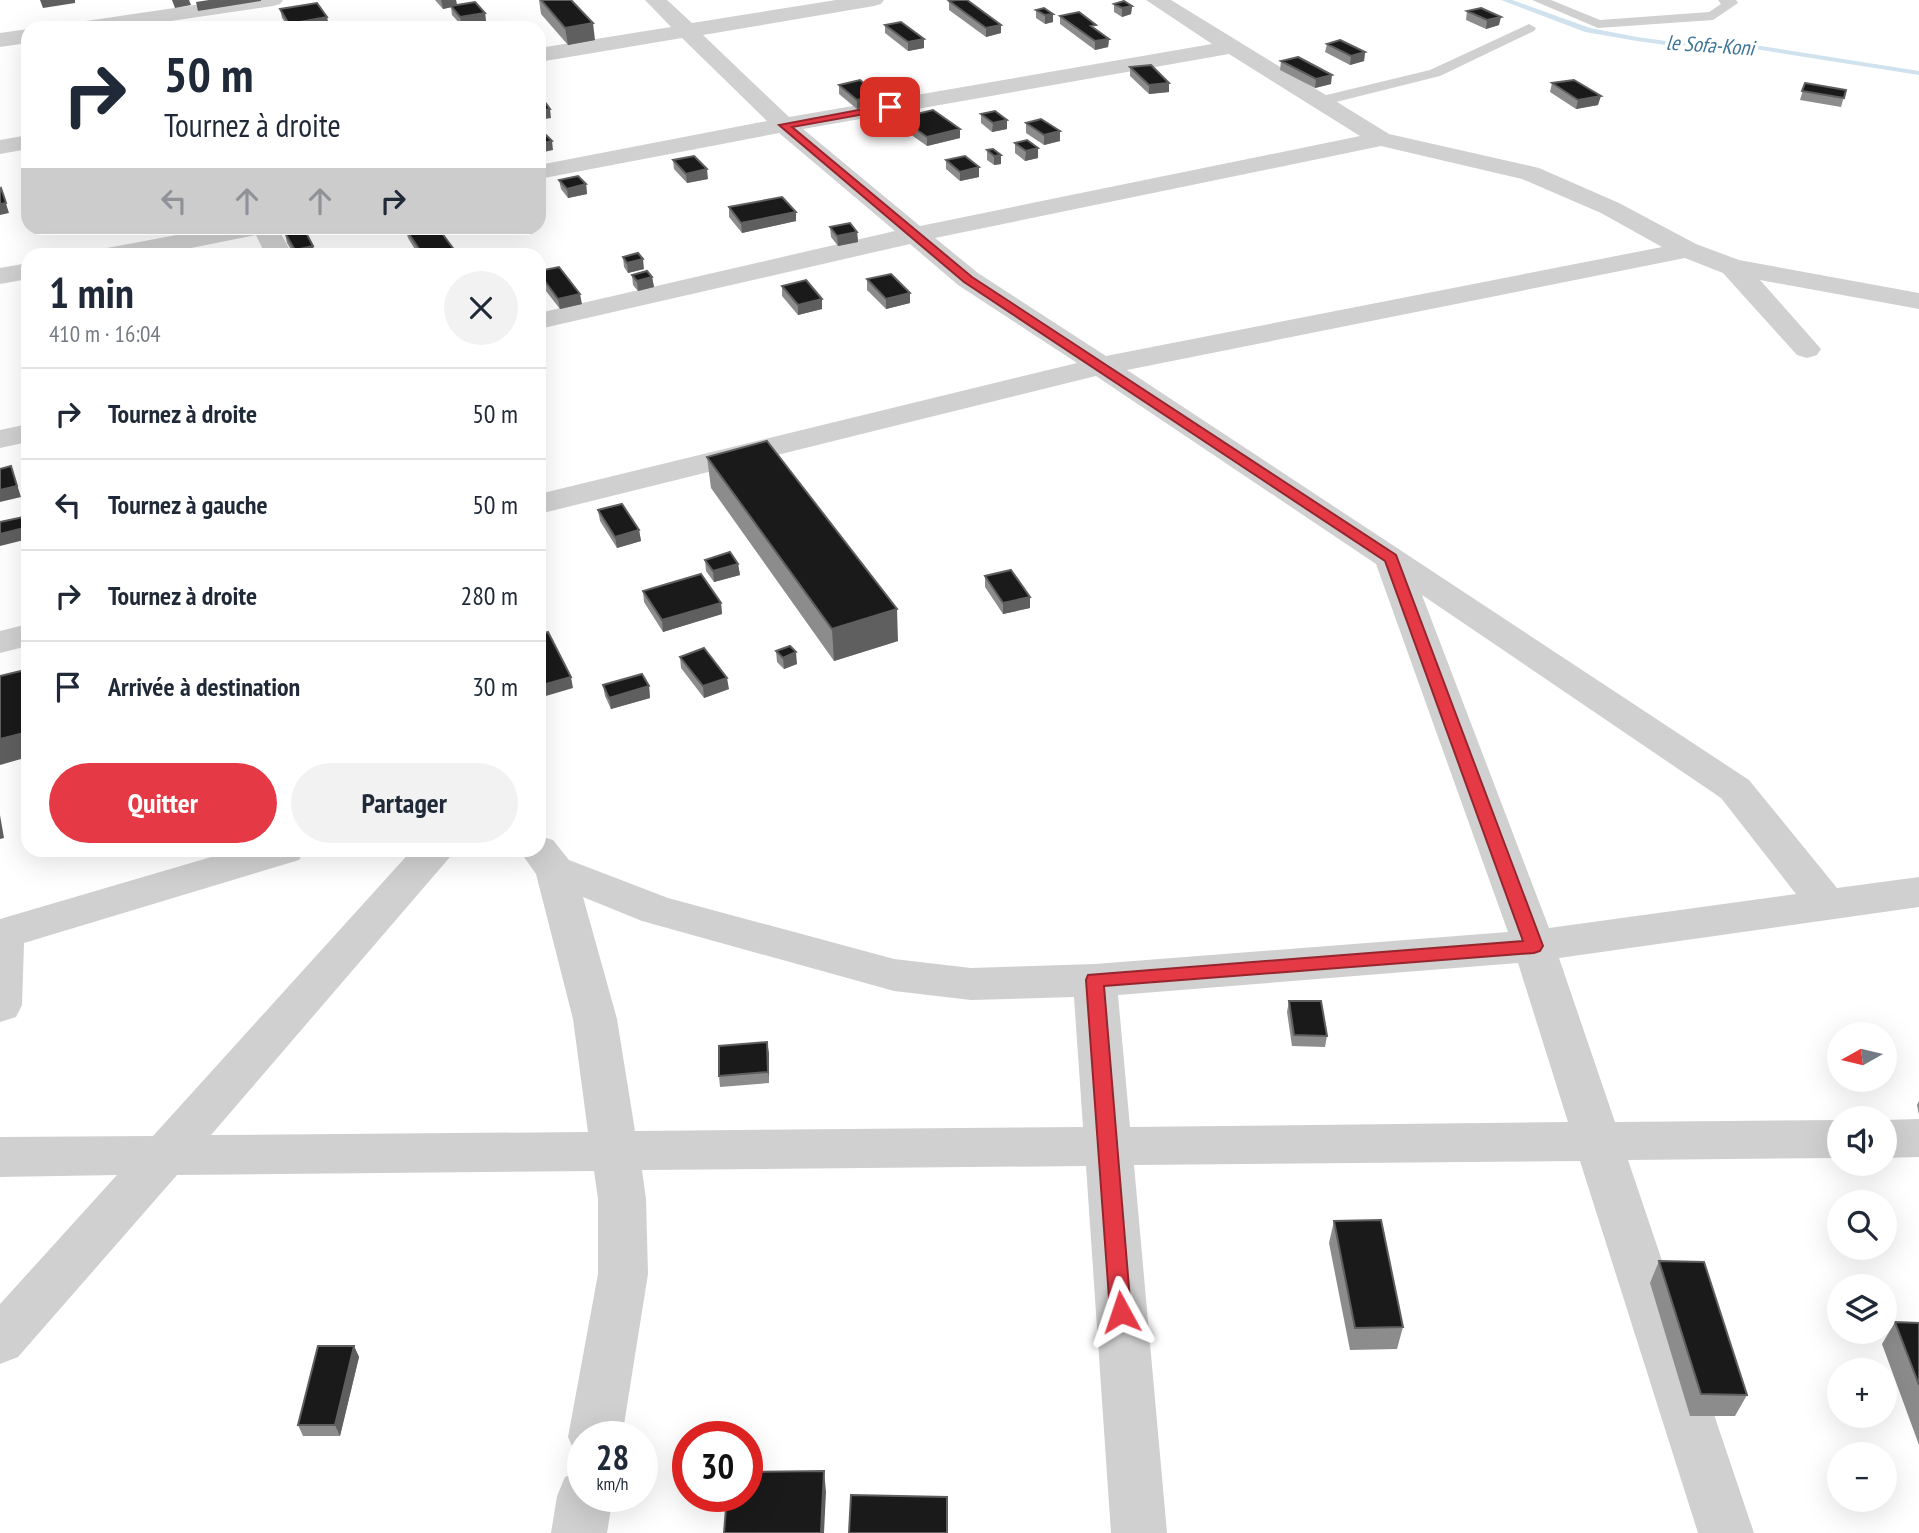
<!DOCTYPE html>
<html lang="fr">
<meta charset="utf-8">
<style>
body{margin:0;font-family:"PT Sans Narrow",sans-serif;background:#f2f2f3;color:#1f2937;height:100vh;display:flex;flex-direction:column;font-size:26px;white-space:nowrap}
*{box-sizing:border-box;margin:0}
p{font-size:23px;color:#747a83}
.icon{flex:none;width:38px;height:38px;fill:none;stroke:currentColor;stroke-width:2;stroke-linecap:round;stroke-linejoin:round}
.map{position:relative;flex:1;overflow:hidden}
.drawer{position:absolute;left:21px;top:248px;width:525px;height:609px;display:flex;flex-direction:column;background:#fff;border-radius:21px;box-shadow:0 7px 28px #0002}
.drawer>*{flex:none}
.top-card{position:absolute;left:21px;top:21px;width:525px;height:214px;border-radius:21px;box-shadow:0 7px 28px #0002;background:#fff;color:#1f2937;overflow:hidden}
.needle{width:46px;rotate:262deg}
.tools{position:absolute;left:1827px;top:1022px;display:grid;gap:14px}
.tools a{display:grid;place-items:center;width:70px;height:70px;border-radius:50%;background:#fff;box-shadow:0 7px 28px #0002;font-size:35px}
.speed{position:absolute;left:567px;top:1421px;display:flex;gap:14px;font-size:35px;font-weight:700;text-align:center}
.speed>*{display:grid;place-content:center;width:91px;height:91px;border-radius:50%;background:#fff;box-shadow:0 7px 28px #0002;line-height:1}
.speed small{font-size:18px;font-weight:400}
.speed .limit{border:10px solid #d22;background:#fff;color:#111}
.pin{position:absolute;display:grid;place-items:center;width:60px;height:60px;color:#fff;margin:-30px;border-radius:14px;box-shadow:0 4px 10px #0006}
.me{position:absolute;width:77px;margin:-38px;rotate:355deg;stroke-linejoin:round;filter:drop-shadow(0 0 5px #0008)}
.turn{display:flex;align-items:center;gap:24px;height:147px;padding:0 28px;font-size:32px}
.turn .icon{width:91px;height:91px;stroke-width:2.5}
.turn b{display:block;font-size:49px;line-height:60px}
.lanes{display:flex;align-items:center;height:66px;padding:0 28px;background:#0003;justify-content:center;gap:35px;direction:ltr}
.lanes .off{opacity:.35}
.round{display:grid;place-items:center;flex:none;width:74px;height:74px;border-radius:37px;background:#f2f2f3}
.head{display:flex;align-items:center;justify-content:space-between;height:119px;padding:0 28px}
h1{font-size:42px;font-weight:700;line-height:52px}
.cta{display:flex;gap:14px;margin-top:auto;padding:14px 28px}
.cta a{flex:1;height:80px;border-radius:42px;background:#e63946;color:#fff;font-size:28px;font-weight:700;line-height:80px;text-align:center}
.cta a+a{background:#f2f2f3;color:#1f2937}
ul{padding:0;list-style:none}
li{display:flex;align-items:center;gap:21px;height:91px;padding:0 28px;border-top:2px solid #e0e1e3}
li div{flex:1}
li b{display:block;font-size:26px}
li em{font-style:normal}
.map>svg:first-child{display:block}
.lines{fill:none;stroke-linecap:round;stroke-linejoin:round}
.stream{fill:#cfe2ee;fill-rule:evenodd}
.lane{fill:#d0d0d0;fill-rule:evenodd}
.street{fill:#d0d0d0;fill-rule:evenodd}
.wall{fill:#8c8c8c}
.shaded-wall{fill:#5f5f5f}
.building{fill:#1a1a1a;stroke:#5f5f5f;stroke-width:2}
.route{fill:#e63946;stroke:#96252e;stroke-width:2}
.labels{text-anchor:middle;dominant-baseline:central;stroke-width:7;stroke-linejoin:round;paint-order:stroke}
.far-water-label{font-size:21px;font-style:italic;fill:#3f7597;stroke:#fff}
</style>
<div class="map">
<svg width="1919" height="1533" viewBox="0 0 1919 1533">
<rect width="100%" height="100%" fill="#fff"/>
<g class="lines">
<path class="stream" d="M 1501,0 L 1512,0 L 1590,28 L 1637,37 L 1688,44 L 1755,45 L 1919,71 L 1919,75 L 1755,49 L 1688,48 L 1637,41 L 1585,32 Z"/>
<path class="lane" d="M 1532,0 L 1551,0 L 1600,20 L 1709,12 L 1721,4 L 1718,0 L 1736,0 L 1738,3 L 1713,20 L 1598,28 Z
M 1529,24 L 1536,28 L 1534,31 L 1440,76 L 1320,106 L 1312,101 L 1314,98 L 1430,70 Z"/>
<path class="street" d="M 229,0 L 283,0 L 280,4 L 273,6 L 123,28 L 68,28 L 71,23 L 79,22 Z
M 645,0 L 667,0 L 692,23 L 836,0 L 884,0 L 881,4 L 874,6 L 703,35 L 789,117 L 1212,44 L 1146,0 L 1171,0 L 1389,134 L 1539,168 L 1619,203 L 1696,244 L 1739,260 L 1919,293 L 1919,309 L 1760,280 L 1821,349 L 1817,355 L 1807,358 L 1797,355 L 1723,273 L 1685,258 L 1127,370 L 1749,780 L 1837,888 L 1919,877 L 1919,907 L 1559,958 L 1615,1122 L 1839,1120 L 1839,1158 L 1628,1160 L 1754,1533 L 1698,1533 L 1580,1161 L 1134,1165 L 1167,1533 L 1111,1533 L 1086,1166 L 642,1170 L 646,1199 L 648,1274 L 622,1437 L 583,1437 L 583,1458 L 576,1455 L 568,1437 L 598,1274 L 598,1199 L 594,1171 L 177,1175 L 18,1357 L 0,1364 L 0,1304 L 117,1175 L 0,1177 L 0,1137 L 153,1136 L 412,850 L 456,850 L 211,1135 L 588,1132 L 573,1019 L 536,874 L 519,850 L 539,850 L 539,836 L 553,840 L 569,860 L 668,898 L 894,959 L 971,968 L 1095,964 L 1508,932 L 1376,564 L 1096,376 L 539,514 L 539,494 L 1077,363 L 958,285 L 910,244 L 539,329 L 539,313 L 895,231 L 779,133 L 539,179 L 539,165 L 767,121 L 682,38 L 539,62 L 539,48 L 671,27 ZM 1229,54 L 1360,136 L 920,226 L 803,129 ZM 1381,146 L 1522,179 L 1601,213 L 1662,247 L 1106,356 L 978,273 L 935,238 ZM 1422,595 L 1721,798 L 1796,894 L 1549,928 ZM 583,897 L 642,921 L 894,991 L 971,1000 L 1074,997 L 1083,1127 L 635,1131 L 617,1019 ZM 1518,963 L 1568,1122 L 1130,1127 L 1118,995 Z
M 28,29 L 28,43 L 0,47 L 0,33 Z
M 28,135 L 28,149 L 0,154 L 0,140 Z
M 214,228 L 278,228 L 293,256 L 266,256 L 256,235 L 151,256 L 94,256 L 98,250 L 107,248 Z
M 28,263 L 28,279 L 0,284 L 0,268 Z
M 28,424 L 28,442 L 0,448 L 0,430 Z
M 28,624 L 28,646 L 0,653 L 0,631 Z
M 235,850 L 305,850 L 299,860 L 24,943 L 22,1005 L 16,1017 L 0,1022 L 0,919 Z
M 1919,1119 L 1919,1157 L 1885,1158 L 1885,1120 Z
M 583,1470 L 583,1496 L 613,1496 L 607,1533 L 551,1533 L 557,1496 L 565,1477 Z"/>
</g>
<path class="wall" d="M 435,0 L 456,0 L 457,5 L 485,13 L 486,22 L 462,26 L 452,15 L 451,7 L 443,9 Z
M 539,0 L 571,0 L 595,40 L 568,45 L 541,14 Z
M 949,1 L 1001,33 L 986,37 L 949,10 Z
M 1114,4 L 1132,6 L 1131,14 L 1122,17 L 1114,12 Z
M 280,9 L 329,26 L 317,28 L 289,28 L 282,18 Z
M 1036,10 L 1053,14 L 1053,22 L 1045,24 L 1036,18 Z
M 1467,11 L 1499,25 L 1486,29 L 1466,20 Z
M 1060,16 L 1096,29 L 1109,39 L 1108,47 L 1095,50 L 1060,24 Z
M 885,25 L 924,39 L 924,48 L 908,51 L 885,33 Z
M 1327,44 L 1365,52 L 1364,61 L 1350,65 L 1325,52 Z
M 1281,61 L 1331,84 L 1315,88 L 1280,70 Z
M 1130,67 L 1169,83 L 1169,92 L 1149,94 L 1130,76 Z
M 1552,83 L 1598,105 L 1576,109 L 1550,92 Z
M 1805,83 L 1846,90 L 1841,107 L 1800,100 Z
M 839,85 L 878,95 L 879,104 L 857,109 L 839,94 Z
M 981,114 L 1007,129 L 992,132 L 981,123 Z
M 900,118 L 960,138 L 927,146 L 900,127 Z
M 1026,123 L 1060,131 L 1060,141 L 1044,145 L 1026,133 Z
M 1015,143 L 1038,148 L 1038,158 L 1025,161 L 1015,153 Z
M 993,149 L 1001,164 L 994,165 L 987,160 L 987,150 Z
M 673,160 L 708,179 L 687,183 L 674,169 Z
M 946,160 L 979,167 L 979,177 L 960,181 L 946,169 Z
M 559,180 L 586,184 L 587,194 L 568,198 L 561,189 Z
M 729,207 L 796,221 L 742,233 L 729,217 Z
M 830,227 L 857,232 L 858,242 L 838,246 L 831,237 Z
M 405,228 L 458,256 L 419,256 L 408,238 Z
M 285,233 L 316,256 L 295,256 L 287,243 Z
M 623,257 L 644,269 L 628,273 L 624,267 Z
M 539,271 L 582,304 L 560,309 L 539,282 Z
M 632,275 L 652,277 L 654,287 L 638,291 L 633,285 Z
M 867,279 L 910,293 L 910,303 L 886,309 L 867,290 Z
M 782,286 L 822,309 L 798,315 L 782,296 Z
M 707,457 L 898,641 L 834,661 L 711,488 Z
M 598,510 L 639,530 L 641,541 L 617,548 L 600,521 Z
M 705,560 L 738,564 L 740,575 L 714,582 L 706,571 Z
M 985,576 L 1030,597 L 1030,608 L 1003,614 L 985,587 Z
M 643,591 L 721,603 L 722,614 L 663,632 L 644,602 Z
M 776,651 L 797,664 L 784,669 L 777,662 Z
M 680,657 L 729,689 L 704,698 L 681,668 Z
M 603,685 L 649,686 L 650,698 L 611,709 L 605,696 Z
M 1289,1001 L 1327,1036 L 1325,1047 L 1292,1046 L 1287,1012 Z
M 767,1042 L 769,1083 L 720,1087 L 719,1076 Z
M 1919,1101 L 1919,1115 L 1917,1105 Z
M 1334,1221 L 1403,1327 L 1397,1349 L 1350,1350 L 1329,1243 Z
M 1659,1261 L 1747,1395 L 1735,1416 L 1690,1416 L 1650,1283 Z
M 1895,1322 L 1919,1323 L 1919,1445 L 1882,1344 Z
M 354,1346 L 359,1357 L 340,1436 L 303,1436 L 298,1425 Z"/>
<path class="shaded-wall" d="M 40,0 L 75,0 L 75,3 L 43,8 Z
M 172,0 L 189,0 L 191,5 L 175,8 Z
M 209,0 L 261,0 L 261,1 L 198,11 L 196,2 Z
M 441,0 L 456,0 L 457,6 L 443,9 Z
M 1132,6 L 1131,14 L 1122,17 L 1122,8 Z
M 485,13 L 486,22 L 462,26 L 460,17 Z
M 1053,14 L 1053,22 L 1045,24 L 1045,15 Z
M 327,17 L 329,26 L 317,28 L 290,28 L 289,24 Z
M 1501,17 L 1499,25 L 1486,29 L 1487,20 Z
M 593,23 L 595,40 L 568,45 L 565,28 Z
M 1001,25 L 1001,33 L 986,37 L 986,28 Z
M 924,39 L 924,48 L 908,51 L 908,42 Z
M 1109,39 L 1108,47 L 1095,50 L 1095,41 Z
M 1365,52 L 1364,61 L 1350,65 L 1351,56 Z
M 1332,75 L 1331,84 L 1315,88 L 1316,79 Z
M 1169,83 L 1169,92 L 1149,94 L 1149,85 Z
M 878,95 L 879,104 L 857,109 L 857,100 Z
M 1601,96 L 1598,105 L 1576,109 L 1578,100 Z
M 550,109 L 551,118 L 539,120 L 539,111 Z
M 1007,120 L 1007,129 L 992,132 L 993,123 Z
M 960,129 L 960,138 L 927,146 L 927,137 Z
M 1060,131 L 1060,141 L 1044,145 L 1044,135 Z
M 552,141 L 553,150 L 539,153 L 539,144 Z
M 1038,148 L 1038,158 L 1025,161 L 1026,151 Z
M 1001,155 L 1001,164 L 994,165 L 994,156 Z
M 979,167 L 979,177 L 960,181 L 960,172 Z
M 707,169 L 708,179 L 687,183 L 686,174 Z
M 586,184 L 587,194 L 568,198 L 567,189 Z
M 1,188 L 9,213 L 0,215 L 0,204 Z
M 796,212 L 796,221 L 742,233 L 741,223 Z
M 857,232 L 858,242 L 838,246 L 837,236 Z
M 313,246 L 316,256 L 296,256 L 295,250 Z
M 643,259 L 644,269 L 628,273 L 627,263 Z
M 652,277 L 654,287 L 638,291 L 637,281 Z
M 910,293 L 910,303 L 886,309 L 886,299 Z
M 580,294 L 582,304 L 560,309 L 558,299 Z
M 822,299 L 822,309 L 798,315 L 798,305 Z
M 11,466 L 21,497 L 0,502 L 0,490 Z
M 28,527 L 28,539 L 0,546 L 0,534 Z
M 639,530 L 641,541 L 617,548 L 615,537 Z
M 738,564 L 740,575 L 714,582 L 713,571 Z
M 1030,597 L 1030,608 L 1003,614 L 1003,603 Z
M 721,603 L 722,614 L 663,632 L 662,620 Z
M 897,609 L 898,641 L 834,661 L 832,629 Z
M 796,652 L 797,664 L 784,669 L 783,658 Z
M 571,677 L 573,688 L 539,698 L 539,686 Z
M 727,678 L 729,689 L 704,698 L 703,686 Z
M 649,686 L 650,698 L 611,709 L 609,698 Z
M 28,732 L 28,757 L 0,765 L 0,739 Z
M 0,815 L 4,838 L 0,839 Z
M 767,1042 L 769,1053 L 769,1083 L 768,1072 Z
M 354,1346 L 359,1357 L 340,1436 L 335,1425 Z
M 824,1471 L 826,1492 L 824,1533 L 821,1533 Z"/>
<path class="building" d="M 541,0 L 571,0 L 593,23 L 565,28 Z
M 956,0 L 967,0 L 1001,25 L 986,28 L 949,1 Z
M 1124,1 L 1132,6 L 1122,8 L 1114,4 Z
M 475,2 L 485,13 L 460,17 L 451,6 Z
M 317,3 L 327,17 L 289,24 L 280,9 Z
M 1044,8 L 1053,14 L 1045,15 L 1036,10 Z
M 1481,8 L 1501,17 L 1487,20 L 1467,11 Z
M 1079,12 L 1096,25 L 1091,26 L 1109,39 L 1095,41 L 1060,16 Z
M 901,22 L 924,39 L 908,42 L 885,25 Z
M 1340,40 L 1365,52 L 1351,56 L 1327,44 Z
M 1298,57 L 1332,75 L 1316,79 L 1281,61 Z
M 1151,65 L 1169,83 L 1149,85 L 1130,67 Z
M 860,80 L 878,95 L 857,100 L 839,85 Z
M 1574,80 L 1601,96 L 1578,100 L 1552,83 Z
M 1805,83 L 1846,90 L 1844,98 L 1802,91 Z
M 539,95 L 540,95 L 550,109 L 539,111 Z
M 933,110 L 960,129 L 927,137 L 900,118 Z
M 995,111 L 1007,120 L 993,123 L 981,114 Z
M 1041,119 L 1060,131 L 1044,135 L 1026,123 Z
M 546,135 L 552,141 L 539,144 L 539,136 Z
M 1027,140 L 1038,148 L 1026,151 L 1015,143 Z
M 993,149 L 1001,155 L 994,156 L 987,150 Z
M 694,156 L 707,169 L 686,174 L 673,160 Z
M 965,156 L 979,167 L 960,172 L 946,160 Z
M 578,176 L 586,184 L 567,189 L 559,180 Z
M 1,188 L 6,203 L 0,204 L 0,189 Z
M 782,197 L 796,212 L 741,223 L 729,207 Z
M 850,223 L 857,232 L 837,236 L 830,227 Z
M 405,228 L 438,228 L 458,255 L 424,256 Z
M 304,229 L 313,246 L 295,250 L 285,233 Z
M 638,253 L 643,259 L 627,263 L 623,257 Z
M 559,267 L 580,294 L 558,299 L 539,273 L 539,271 Z
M 647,271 L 652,277 L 637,281 L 632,275 Z
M 891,274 L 910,293 L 886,299 L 867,279 Z
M 806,280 L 822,299 L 798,305 L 782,286 Z
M 767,441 L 897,609 L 832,629 L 707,457 Z
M 11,466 L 17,486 L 0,490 L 0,469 Z
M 622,504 L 639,530 L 615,537 L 598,510 Z
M 28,516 L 28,527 L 0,534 L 0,522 Z
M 730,552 L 738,564 L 713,571 L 705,560 Z
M 1011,570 L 1030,597 L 1003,603 L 985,576 Z
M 701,574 L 721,603 L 662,620 L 643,591 Z
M 548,632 L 571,677 L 539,686 L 539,635 Z
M 790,646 L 796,652 L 783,658 L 776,651 Z
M 704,648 L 727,678 L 703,686 L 680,657 Z
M 25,670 L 28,687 L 28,732 L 0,739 L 0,676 Z
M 642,674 L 649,686 L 609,698 L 603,685 Z
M 1289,1001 L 1321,1001 L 1327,1036 L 1294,1035 Z
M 767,1042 L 768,1072 L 719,1076 L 719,1046 Z
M 1381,1220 L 1403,1327 L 1355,1328 L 1334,1221 Z
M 1659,1261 L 1704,1262 L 1747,1395 L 1701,1394 Z
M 1895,1322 L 1919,1323 L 1919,1385 Z
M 318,1346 L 354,1346 L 335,1425 L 298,1425 Z
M 824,1471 L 821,1533 L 724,1533 L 727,1496 L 747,1496 L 747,1472 Z
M 851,1495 L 947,1497 L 947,1533 L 849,1533 Z"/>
<path class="route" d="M 890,104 L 893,105 L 893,109 L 792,127 L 972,277 L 1396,555 L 1543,946 L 1540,951 L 1534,953 L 1104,986 L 1131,1312 L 1128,1319 L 1121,1321 L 1113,1319 L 1110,1312 L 1086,980 L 1088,975 L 1523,941 L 1385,561 L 964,282 L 779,125 Z"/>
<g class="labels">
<g class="far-water-label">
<text transform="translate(1710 45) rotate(4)">le Sofa-Koni</text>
</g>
</g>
</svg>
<div class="tools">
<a><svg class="needle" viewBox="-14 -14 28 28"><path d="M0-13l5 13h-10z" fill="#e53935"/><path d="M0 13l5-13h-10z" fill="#747a83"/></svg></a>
<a><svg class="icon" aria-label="sound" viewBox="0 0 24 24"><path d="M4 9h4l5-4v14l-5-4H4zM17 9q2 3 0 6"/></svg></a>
<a><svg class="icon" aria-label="search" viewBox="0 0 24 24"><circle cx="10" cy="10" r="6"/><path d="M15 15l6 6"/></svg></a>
<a><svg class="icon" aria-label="layers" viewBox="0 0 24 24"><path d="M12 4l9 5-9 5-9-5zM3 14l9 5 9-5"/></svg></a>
<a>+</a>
<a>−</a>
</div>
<div class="speed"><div>28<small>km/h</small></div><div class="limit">30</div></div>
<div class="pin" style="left:890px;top:107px;background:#d93025"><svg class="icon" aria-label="arrive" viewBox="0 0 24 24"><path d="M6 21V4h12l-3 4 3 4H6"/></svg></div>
<svg class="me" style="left:1121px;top:1312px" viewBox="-20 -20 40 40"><path d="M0-17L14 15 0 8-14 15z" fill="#e63946" stroke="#fff" stroke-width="4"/></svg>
<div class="top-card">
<div class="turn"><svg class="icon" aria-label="right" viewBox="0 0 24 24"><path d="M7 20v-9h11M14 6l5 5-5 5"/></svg><div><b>50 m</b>Tournez à droite</div></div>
<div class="lanes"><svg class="icon off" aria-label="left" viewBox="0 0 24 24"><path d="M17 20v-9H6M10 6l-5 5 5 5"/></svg><svg class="icon off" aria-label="ahead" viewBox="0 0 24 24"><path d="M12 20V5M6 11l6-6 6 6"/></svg><svg class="icon off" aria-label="ahead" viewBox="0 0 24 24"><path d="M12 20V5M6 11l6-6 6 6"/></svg><svg class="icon" aria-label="right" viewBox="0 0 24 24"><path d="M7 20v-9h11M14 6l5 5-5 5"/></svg></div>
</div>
<section class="drawer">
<div class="head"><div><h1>1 min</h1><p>410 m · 16:04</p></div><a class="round"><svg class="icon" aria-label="close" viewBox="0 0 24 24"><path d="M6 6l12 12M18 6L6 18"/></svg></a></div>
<ul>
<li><svg class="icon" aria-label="right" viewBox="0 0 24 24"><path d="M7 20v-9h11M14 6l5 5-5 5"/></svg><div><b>Tournez à droite</b></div><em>50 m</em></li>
<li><svg class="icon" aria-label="left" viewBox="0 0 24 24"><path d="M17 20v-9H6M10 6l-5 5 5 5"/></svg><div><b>Tournez à gauche</b></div><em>50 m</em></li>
<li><svg class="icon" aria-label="right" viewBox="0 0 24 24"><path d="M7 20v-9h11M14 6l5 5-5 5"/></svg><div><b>Tournez à droite</b></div><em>280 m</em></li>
<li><svg class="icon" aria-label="arrive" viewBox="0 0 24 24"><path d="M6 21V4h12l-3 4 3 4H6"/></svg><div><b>Arrivée à destination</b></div><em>30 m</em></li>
</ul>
<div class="cta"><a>Quitter</a><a>Partager</a></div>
</section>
</div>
